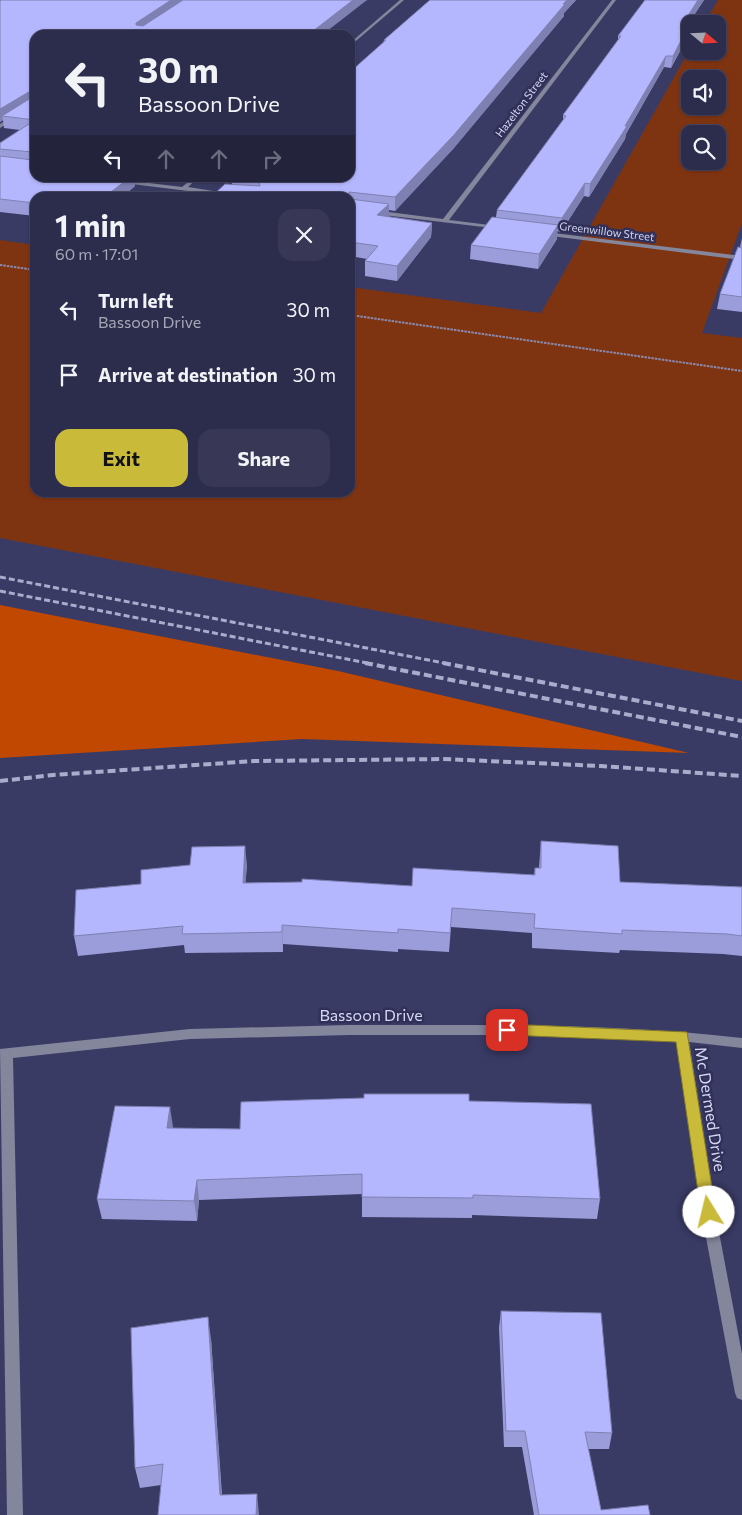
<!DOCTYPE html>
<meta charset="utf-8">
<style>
body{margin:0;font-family:Commissioner,sans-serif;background:#383856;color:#f1f3f6;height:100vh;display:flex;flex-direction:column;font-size:19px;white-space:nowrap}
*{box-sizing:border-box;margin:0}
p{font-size:16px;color:#a6a7b5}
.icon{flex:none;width:28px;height:28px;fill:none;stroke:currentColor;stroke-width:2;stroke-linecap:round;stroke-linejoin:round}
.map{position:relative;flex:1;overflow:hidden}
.sheet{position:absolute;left:30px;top:192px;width:325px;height:305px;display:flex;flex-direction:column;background:#2c2c4c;border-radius:15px;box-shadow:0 1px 4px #0004,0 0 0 1px #484864}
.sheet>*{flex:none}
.guide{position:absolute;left:30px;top:30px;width:325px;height:152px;border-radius:15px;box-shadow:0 1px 4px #0004,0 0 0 1px #484864;background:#2c2c4c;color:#f1f3f6;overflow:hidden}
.needle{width:32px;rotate:109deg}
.buttons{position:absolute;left:681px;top:15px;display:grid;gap:10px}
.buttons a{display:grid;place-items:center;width:45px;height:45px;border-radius:10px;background:#2c2c4c;box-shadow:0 1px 4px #0004,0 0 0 1px #484864;font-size:25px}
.pin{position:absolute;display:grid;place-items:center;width:42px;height:42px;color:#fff;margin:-21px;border-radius:10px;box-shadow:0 2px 8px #0006}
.me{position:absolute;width:55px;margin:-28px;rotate:351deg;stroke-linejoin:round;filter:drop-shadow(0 0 4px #0008)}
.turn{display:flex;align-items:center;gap:18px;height:105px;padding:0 25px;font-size:22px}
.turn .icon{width:65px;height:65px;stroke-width:2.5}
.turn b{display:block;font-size:35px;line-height:42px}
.lanes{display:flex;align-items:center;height:48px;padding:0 25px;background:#0003;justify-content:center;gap:25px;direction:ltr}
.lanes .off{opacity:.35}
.round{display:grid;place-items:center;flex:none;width:52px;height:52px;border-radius:15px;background:#383856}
.overview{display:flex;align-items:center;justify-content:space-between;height:85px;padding:0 25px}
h1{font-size:30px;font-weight:700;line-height:38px}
.cta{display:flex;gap:10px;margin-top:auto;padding:10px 25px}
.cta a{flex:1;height:58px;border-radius:15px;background:#caba3a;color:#111;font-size:20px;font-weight:700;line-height:58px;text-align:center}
.cta a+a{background:#383856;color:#f1f3f6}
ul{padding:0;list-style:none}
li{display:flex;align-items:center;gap:15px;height:65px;padding:0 25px}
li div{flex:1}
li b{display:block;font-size:19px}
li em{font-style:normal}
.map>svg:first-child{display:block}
.green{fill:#7f3411;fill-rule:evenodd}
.forest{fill:#c04801}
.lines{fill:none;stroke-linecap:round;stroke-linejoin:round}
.path{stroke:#898aad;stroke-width:2;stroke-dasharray:2.5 1;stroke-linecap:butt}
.street{fill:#84869c;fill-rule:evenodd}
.rail-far1{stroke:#aaaccb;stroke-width:3;stroke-dasharray:6 3;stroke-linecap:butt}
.rail{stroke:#aaaccb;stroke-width:4;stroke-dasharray:8 4;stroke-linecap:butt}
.wall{fill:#9b9dda}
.shaded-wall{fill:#7e80b2}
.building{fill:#b4b7fe;stroke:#7e80b2}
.route{fill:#caba3a;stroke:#837926}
.labels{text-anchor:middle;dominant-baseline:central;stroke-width:5;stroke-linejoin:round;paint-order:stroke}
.far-street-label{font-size:11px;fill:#d5d7f2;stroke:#303059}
.near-street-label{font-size:16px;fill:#d5d7f2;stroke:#303059}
</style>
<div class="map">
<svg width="742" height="1515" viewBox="0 0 742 1515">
<rect width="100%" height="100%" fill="#3a3b65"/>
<path class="green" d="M 718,0 L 742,0 L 742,223 L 702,333 L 742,338 L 742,681 L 0,538 L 0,240 L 35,245 L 35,492 L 350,492 L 350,287 L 541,313 L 690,49 L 690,51 L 718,51 L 718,24 L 704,24 ZM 690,79 L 718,79 L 718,106 L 690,106 ZM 690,134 L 718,134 L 718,161 L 690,161 Z"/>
<path class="forest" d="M 0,605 L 338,671 L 689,753 L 302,739 L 0,758 Z"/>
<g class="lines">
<path class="path" d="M 0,265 L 35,270
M 350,315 L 742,371"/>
<path class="street" d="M 400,0 L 404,0 L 350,46 L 350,43 Z
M 612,0 L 616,0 L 449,220 L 498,226 L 500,227 L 500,229 L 350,211 L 350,207 L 443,219 Z
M 35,103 L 35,106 L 0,128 L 0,124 Z
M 96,178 L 108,178 L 182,187 L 193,178 L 198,178 L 188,187 L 232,194 L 229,196 L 99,180 Z
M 545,232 L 742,256 L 742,260 L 543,235 L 542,234 Z
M 349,1025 C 480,1025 612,1023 742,1038 L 742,1048 L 689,1042 L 719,1232 L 742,1354 L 742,1400 L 737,1398 L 735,1393 L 705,1232 L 677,1041 L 507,1035 L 349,1035 L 190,1039 L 13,1058 L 23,1515 L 7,1515 L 0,1049 L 190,1029 Z"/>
<path class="rail-far1" d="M 0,577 L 449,664
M 0,591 L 372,664"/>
<path class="rail" d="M 365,663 L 742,737
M 443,663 L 742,721
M 0,781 L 53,775 L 254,761 L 443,759 L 601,766 L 742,776"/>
</g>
<path class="wall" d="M 367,0 L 35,178 L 146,178 L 143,180 L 134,179 L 135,186 L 121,198 L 35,198 L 35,216 L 0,212 L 0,143 L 20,130 L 4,128 L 3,120 L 0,122 L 0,1 Z
M 430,0 L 576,0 L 564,13 L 564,16 L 453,149 L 395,211 L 389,210 L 389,217 L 432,223 L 431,237 L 397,281 L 365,276 L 365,261 L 367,259 L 350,256 L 350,198 L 210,198 L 232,185 L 232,179 L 350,178 L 384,40 Z
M 645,0 L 704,0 L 685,29 L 686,40 L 671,68 L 664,67 L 626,134 L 625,139 L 589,197 L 584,196 L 561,232 L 557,231 L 557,239 L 538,269 L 470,259 L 471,245 L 496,217 L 497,210 L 563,120 L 563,115 L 618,40 L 618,36 Z
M 742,238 L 742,312 L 717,309 L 720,294 L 740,247 Z
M 541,841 L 620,882 L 742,887 L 742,956 L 723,954 L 620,950 L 619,953 L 532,948 L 532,933 L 451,927 L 449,952 L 398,949 L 398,952 L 283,944 L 283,952 L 185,953 L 184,945 L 78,956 L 74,936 L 141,884 L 247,865 L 245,883 L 412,886 L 534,875 L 535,868 L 539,868 Z
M 469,1101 L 600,1199 L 597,1219 L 472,1215 L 472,1218 L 362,1217 L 362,1194 L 199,1200 L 197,1221 L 102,1219 L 97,1199 L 173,1127 L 173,1128 L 240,1129 Z
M 501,1311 L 612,1433 L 609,1449 L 588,1449 L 601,1510 L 650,1515 L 534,1515 L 522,1447 L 504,1447 L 499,1328 Z
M 211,1339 L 222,1495 L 259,1515 L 161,1485 L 140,1488 L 135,1468 Z"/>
<path class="shaded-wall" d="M 171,0 L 188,0 L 137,35 L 136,23 Z
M 353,0 L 367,0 L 322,35 L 308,35 Z
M 567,0 L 576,0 L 564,13 L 564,16 L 453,149 L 395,211 L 395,197 Z
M 698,0 L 704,0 L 678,39 L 680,28 Z
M 687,29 L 686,40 L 671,68 L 673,56 Z
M 666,56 L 664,67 L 626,134 L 625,139 L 589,197 L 590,184 Z
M 32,90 L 34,101 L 2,116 L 3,120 L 0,122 L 0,109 Z
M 129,178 L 134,178 L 135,186 L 121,198 L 103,198 Z
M 585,183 L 584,196 L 561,232 L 562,218 Z
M 389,204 L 389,218 L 377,215 Z
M 432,223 L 431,237 L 397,281 L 397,266 Z
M 558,225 L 557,239 L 538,269 L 539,254 Z
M 245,846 L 247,865 L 244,903 L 243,883 Z
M 282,925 L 283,944 L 283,952 L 282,932 Z
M 170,1107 L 173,1127 L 170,1149 L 167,1128 Z
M 197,1180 L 199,1200 L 197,1221 L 194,1201 Z
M 208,1317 L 211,1339 L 223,1515 L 220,1495 Z
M 257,1494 L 259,1515 L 256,1515 Z"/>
<path class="building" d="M 1,0 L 171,0 L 136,23 L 136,25 L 143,26 L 183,0 L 353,0 L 308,35 L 35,35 L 35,91 L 32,90 L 0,109 L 0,1 Z
M 430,0 L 567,0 L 563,4 L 565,4 L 453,136 L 395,197 L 349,192 L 349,198 L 210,198 L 225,184 L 260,186 L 259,182 L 232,179 L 233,178 L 350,178 L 350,72 L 386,40 L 384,40 Z
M 645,0 L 698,0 L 680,28 L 687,29 L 673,56 L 666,56 L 625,126 L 627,126 L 590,184 L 585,183 L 562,218 L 497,210 L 566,116 L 563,115 L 621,36 L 618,36 Z
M 35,92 L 35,120 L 2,116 L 34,96 Z
M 35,120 L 35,158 L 33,152 L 0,149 L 0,143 Z
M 0,156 L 33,160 L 35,158 L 35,178 L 129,178 L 103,198 L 91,197 L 90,198 L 35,198 L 35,203 L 0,199 Z
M 350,199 L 389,204 L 377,215 L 432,223 L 397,266 L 365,261 L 378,246 L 350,242 Z
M 492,217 L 558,225 L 539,254 L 471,245 Z
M 738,247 L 742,248 L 742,297 L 720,294 Z
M 541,841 L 618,846 L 620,882 L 742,887 L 742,936 L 727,934 L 622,930 L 622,934 L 534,928 L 535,914 L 452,908 L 450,933 L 398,929 L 398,933 L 282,925 L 282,932 L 182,934 L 183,926 L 74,936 L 76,890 L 141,884 L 141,870 L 190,865 L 192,847 L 245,846 L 243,883 L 302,882 L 302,879 L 412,886 L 413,868 L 535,875 L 535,868 L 541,868 Z
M 364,1094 L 469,1094 L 469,1101 L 591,1104 L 600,1199 L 473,1195 L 473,1198 L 362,1197 L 362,1174 L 197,1180 L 194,1201 L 97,1199 L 115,1106 L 170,1107 L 167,1128 L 240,1129 L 241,1102 L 364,1098 Z
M 501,1311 L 601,1313 L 612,1433 L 585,1432 L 601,1510 L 648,1505 L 650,1515 L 539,1515 L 525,1431 L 506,1431 Z
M 208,1317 L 220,1495 L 257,1494 L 256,1515 L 158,1515 L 163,1464 L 135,1468 L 131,1328 Z"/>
<path class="route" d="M 507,1024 L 687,1032 L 716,1212 L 714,1217 L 709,1219 L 703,1217 L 701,1212 L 676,1042 L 507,1035 L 502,1033 L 500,1030 L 502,1026 Z"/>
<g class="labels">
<g class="far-street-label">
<text transform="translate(521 104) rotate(-53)">Hazelton Street</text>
<text transform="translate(607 231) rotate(7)">Greenwillow Street</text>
</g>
<g class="near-street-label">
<text x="371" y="1014">Bassoon Drive</text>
<text transform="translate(711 1109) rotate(81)">Mc Dermed Drive</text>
</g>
</g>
</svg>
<div class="buttons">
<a><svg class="needle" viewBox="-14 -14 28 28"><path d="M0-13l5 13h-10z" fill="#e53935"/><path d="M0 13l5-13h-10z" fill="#a6a7b5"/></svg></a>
<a><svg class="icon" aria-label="sound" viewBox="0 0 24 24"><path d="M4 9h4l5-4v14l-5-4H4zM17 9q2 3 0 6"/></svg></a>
<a><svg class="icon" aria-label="search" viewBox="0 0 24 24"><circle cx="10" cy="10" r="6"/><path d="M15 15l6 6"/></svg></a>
</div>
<div class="pin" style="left:507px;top:1030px;background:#d93025"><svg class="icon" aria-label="arrive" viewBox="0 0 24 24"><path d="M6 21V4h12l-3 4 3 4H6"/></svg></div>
<svg class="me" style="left:709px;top:1212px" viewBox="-20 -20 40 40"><circle r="19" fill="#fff"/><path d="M0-13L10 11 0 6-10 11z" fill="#caba3a"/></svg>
<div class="guide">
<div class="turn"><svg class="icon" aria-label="left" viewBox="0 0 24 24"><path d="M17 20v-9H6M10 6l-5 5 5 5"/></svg><div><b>30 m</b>Bassoon Drive</div></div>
<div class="lanes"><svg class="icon" aria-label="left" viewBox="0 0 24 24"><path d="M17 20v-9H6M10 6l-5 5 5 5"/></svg><svg class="icon off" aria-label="ahead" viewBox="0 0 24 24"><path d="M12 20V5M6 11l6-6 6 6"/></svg><svg class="icon off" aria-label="ahead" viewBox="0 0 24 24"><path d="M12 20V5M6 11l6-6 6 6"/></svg><svg class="icon off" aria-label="right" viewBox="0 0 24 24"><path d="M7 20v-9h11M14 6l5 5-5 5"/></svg></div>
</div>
<section class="sheet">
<div class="overview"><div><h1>1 min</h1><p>60 m · 17:01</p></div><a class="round"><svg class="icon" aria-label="close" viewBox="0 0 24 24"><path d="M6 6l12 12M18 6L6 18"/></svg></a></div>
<ul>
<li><svg class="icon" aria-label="left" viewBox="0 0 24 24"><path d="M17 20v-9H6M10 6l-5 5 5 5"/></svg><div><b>Turn left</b><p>Bassoon Drive</p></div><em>30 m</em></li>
<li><svg class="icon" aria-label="arrive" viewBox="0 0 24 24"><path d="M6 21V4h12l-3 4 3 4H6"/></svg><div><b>Arrive at destination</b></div><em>30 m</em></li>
</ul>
<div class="cta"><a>Exit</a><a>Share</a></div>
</section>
</div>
